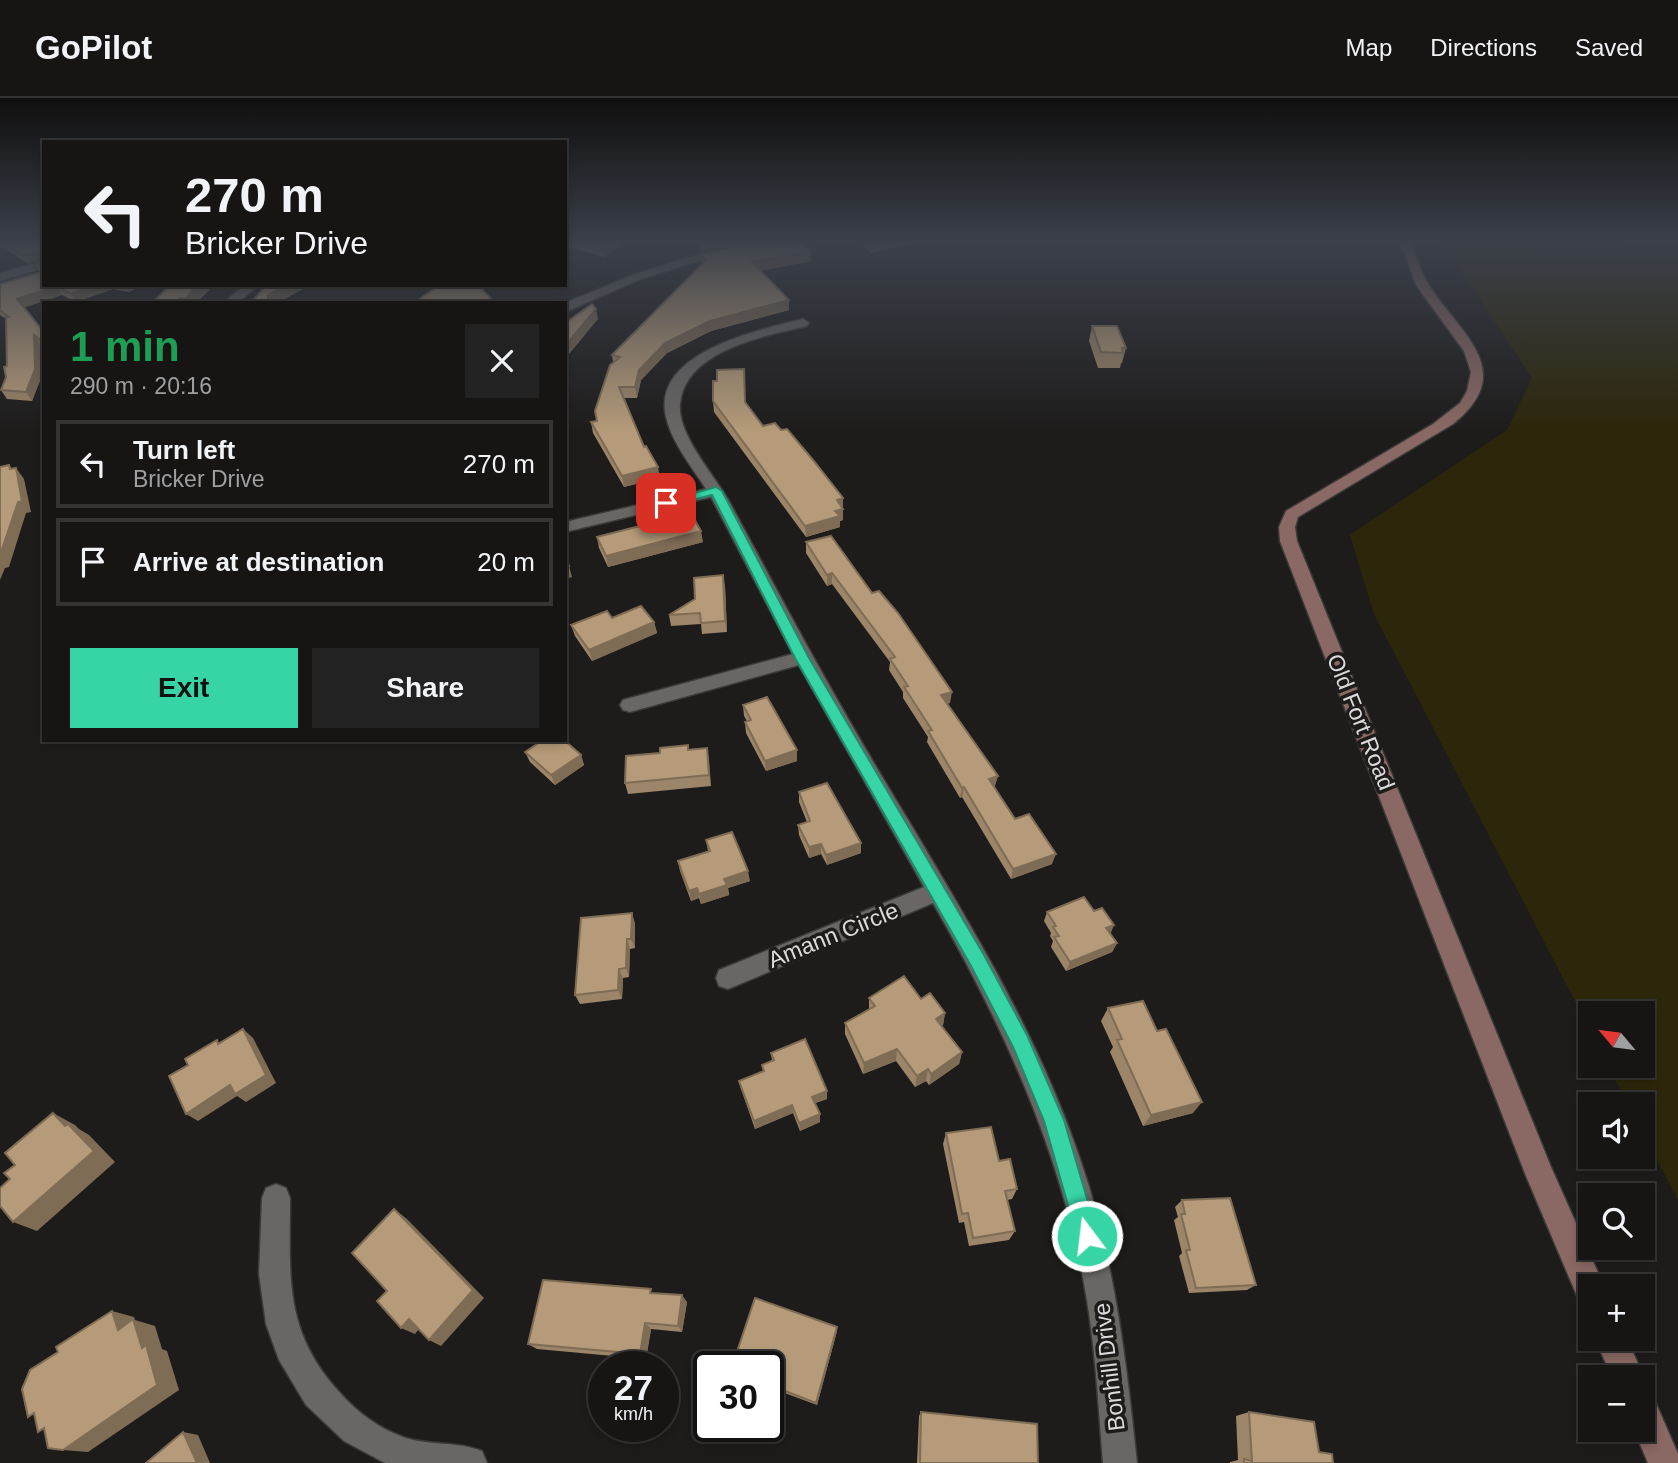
<!DOCTYPE html>
<meta charset="utf-8">
<style>
body{margin:0;font-family:Arial,sans-serif;background:#232222;color:#f1f3f6;height:100vh;display:flex;flex-direction:column;font-size:26px;white-space:nowrap}
*{box-sizing:border-box;margin:0}
p{font-size:23px;color:#9e9fa0}
.icon{flex:none;width:38px;height:38px;fill:none;stroke:currentColor;stroke-width:2;stroke-linecap:round;stroke-linejoin:round}
.map{position:relative;flex:1;overflow:hidden}
.side{position:absolute;left:42px;top:203px;width:525px;height:441px;display:flex;flex-direction:column;background:#161514;border-radius:0px;box-shadow:0 4px 10px #0003,0 0 0 2px #353434}
.side>*{flex:none}
.banner{position:absolute;left:42px;top:42px;width:525px;height:147px;border-radius:0px;box-shadow:0 4px 10px #0003,0 0 0 2px #353434;background:#161514;color:#f1f3f6;overflow:hidden}
.needle{width:46px;rotate:299deg}
.fabs{position:absolute;left:1578px;top:903px;display:grid;gap:14px}
.fabs a{display:grid;place-items:center;width:77px;height:77px;border-radius:0px;background:#161514;box-shadow:0 4px 10px #0003,0 0 0 2px #353434;font-size:35px}
.speed{position:absolute;left:588px;top:1253px;display:flex;gap:14px;font-size:35px;font-weight:700;text-align:center}
.speed>*{display:grid;place-content:center;width:91px;height:91px;border-radius:50%;background:#161514;box-shadow:0 4px 10px #0003,0 0 0 2px #353434;line-height:1}
.speed small{font-size:18px;font-weight:400}
.speed .limit{border:4px solid #111;border-radius:10px;background:#fff;color:#111}
.pin{position:absolute;display:grid;place-items:center;width:60px;height:60px;color:#fff;margin:-30px;border-radius:14px;box-shadow:0 4px 10px #0006}
.me{position:absolute;width:77px;margin:-38px;rotate:345deg;stroke-linejoin:round;filter:drop-shadow(0 0 5px #0008)}
.turn{display:flex;align-items:center;gap:24px;height:147px;padding:0 28px;font-size:32px}
.turn .icon{width:91px;height:91px;stroke-width:2.5}
.turn b{display:block;font-size:49px;line-height:60px}
.round{display:grid;place-items:center;flex:none;width:74px;height:74px;border-radius:0px;background:#232222}
.head{display:flex;align-items:center;justify-content:space-between;height:119px;padding:0 28px}
h1{font-size:42px;font-weight:600;line-height:52px;color:#1e9e55}
.action{display:flex;gap:14px;margin-top:auto;padding:14px 28px}
.action a{flex:1;height:80px;border-radius:0px;background:#37d4a6;color:#111;font-size:28px;font-weight:600;line-height:80px;text-align:center}
.action a+a{background:#232222;color:#f1f3f6}
ul{padding:0;list-style:none}
li{display:flex;align-items:center;gap:21px;height:88px;margin:0 14px 10px;padding:0 14px;border:4px solid #353434;border-radius:0px}
li div{flex:1}
li b{display:block;font-size:26px}
li em{font-style:normal}
header{display:flex;align-items:center;gap:42px;box-sizing:border-box;height:98px;padding:0 35px;background:#161514;border-bottom:2px solid #353434}
header strong{font-size:33px}
nav{display:flex;gap:38px;margin-inline-start:auto;font-size:24px}
.map>svg:first-child{display:block}
.green{fill:#2c260a}
.lines{fill:none;stroke-linecap:round;stroke-linejoin:round}
.minor-casing{stroke:#3b3a39;stroke-width:3}
.tertiary-casing{stroke:#3b3a39;stroke-width:3}
.secondary-casing{stroke:#3b3a39;stroke-width:3}
.minor{fill:#696664;fill-rule:evenodd}
.tertiary{fill:#696664;fill-rule:evenodd}
.secondary{fill:#8a6863;fill-rule:evenodd}
.wall{fill:#9c8568}
.shaded-wall{fill:#7f6c55}
.building{fill:#b59b79;stroke:#7f6c55;stroke-width:2}
.route{fill:#37d4a6;stroke:#248a6c;stroke-width:2}
.labels{text-anchor:middle;dominant-baseline:central;stroke-width:7;stroke-linejoin:round;paint-order:stroke}
.street-label{font-size:23px;fill:#dcdada;stroke:#1e1c1b}
</style>
<header>
<strong>GoPilot</strong>
<nav><a>Map</a><a>Directions</a><a>Saved</a></nav>
</header>
<div class="map">
<svg width="1678" height="1365" viewBox="0 0 1678 1365">
<rect width="100%" height="100%" fill="#1e1c1b"/>
<path class="green" d="M 1441,143 L 1608,143 L 1678,167 L 1678,1102 L 1643,1035 L 1643,1006 L 1628,1006 L 1608,968 L 1643,968 L 1643,915 L 1591,915 L 1591,934 L 1374,516 L 1350,437 L 1507,332 L 1532,280 Z"/>
<g class="lines">
<g class="minor-casing">
<path id="minor" d="M 767,143 L 791,143 L 695,164 L 641,181 L 565,214 L 565,205 L 633,177 L 689,159 Z
M 245,187 L 259,187 L 237,205 L 223,205 Z
M 803,221 L 809,225 L 807,228 C 765,238 685,252 680,306 C 677,337 716,379 730,405 C 749,440 768,476 787,511 C 826,583 867,655 910,725 C 974,833 1038,938 1079,1058 C 1114,1158 1126,1260 1137,1365 L 1103,1365 C 1098,1303 1095,1241 1083,1180 C 1057,1045 1001,924 933,805 L 728,891 L 719,888 L 716,880 L 719,872 L 924,789 L 799,567 L 630,614 L 623,612 L 620,607 L 623,602 L 630,600 L 793,556 L 711,399 L 565,434 L 565,424 L 706,391 C 692,369 672,345 666,319 C 651,254 759,232 803,221 Z
M 276,1086 L 286,1090 L 290,1100 C 290,1179 283,1234 341,1296 C 357,1314 380,1331 403,1339 C 428,1348 457,1343 482,1353 L 487,1365 L 385,1365 L 344,1343 L 306,1307 L 279,1262 L 266,1226 L 259,1176 L 262,1100 L 266,1090 Z"/>
</g>
<g class="tertiary-casing">
<path id="tertiary" d="M 44,163 L 44,170 L 0,183 L 0,175 Z"/>
</g>
<g class="secondary-casing">
<path id="secondary" d="M 1400,143 L 1411,143 C 1416,159 1421,175 1430,189 C 1462,237 1518,274 1453,326 L 1298,419 L 1295,429 L 1297,443 L 1551,1069 L 1604,1188 L 1591,1188 L 1591,1209 L 1580,1205 L 1526,1078 L 1280,443 L 1279,429 L 1286,413 L 1433,326 L 1460,305 L 1467,293 L 1471,274 L 1464,253 L 1416,187 Z
M 1595,1241 L 1627,1241 L 1644,1279 L 1643,1281 L 1612,1279 Z
M 1643,1299 L 1655,1303 L 1678,1356 L 1678,1365 L 1648,1365 L 1634,1332 L 1643,1332 Z"/>
</g>
<use href="#minor" class="minor"/>
<use href="#tertiary" class="tertiary"/>
<use href="#secondary" class="secondary"/>
</g>
<path class="wall" d="M 0,143 L 44,143 L 44,187 L 144,187 L 129,194 L 113,191 L 76,204 L 62,197 L 24,209 L 44,234 L 44,249 L 40,246 L 41,280 L 32,303 L 7,301 L 1,292 L 6,279 L 7,268 L 6,221 L 0,217 L 0,186 L 40,174 L 35,166 L 41,163 L 41,162 L 27,165 L 2,148 L 0,149 Z
M 565,143 L 625,143 L 604,159 L 565,148 Z
M 858,143 L 924,143 L 871,155 Z
M 811,153 L 811,163 L 760,173 L 789,212 L 711,233 L 667,255 L 641,282 L 637,300 L 623,300 L 644,349 L 660,380 L 624,389 L 593,335 L 591,324 L 597,323 L 613,264 L 612,257 L 702,166 L 700,156 Z
M 170,187 L 215,187 L 210,191 L 196,205 L 152,205 Z
M 1092,228 L 1126,250 L 1122,265 L 1121,265 L 1120,270 L 1098,270 L 1089,243 Z
M 717,283 L 746,305 L 763,328 L 843,400 L 843,422 L 840,423 L 840,429 L 806,439 L 714,314 L 713,303 Z
M 597,439 L 703,444 L 608,469 L 599,450 Z
M 806,444 L 950,605 L 947,606 L 998,678 L 994,689 L 1015,721 L 1052,766 L 1011,781 L 962,699 L 960,700 L 927,644 L 928,639 L 903,600 L 903,594 L 889,572 L 890,564 L 832,486 L 827,488 L 806,455 Z
M 725,488 L 727,534 L 702,536 L 701,526 L 671,528 L 669,517 Z
M 612,520 L 654,524 L 657,535 L 592,563 L 575,538 L 571,527 Z
M 743,607 L 797,663 L 766,673 L 746,635 L 745,624 L 747,623 L 744,618 Z
M 688,647 L 689,651 L 707,650 L 711,688 L 628,696 L 625,685 L 660,655 Z
M 525,654 L 581,657 L 584,667 L 555,687 L 530,664 Z
M 799,694 L 861,745 L 861,755 L 827,767 L 821,756 L 809,760 L 799,737 L 798,727 L 807,724 L 799,704 Z
M 706,742 L 750,783 L 728,790 L 729,797 L 701,806 L 699,800 L 691,803 L 680,773 L 678,763 L 708,753 Z
M 1047,814 L 1110,836 L 1117,845 L 1112,854 L 1066,873 L 1051,849 L 1053,843 L 1050,838 L 1051,835 L 1044,823 Z
M 635,825 L 635,850 L 630,851 L 629,879 L 623,880 L 622,901 L 580,906 L 575,897 Z
M 869,900 L 921,901 L 945,915 L 943,927 L 942,928 L 962,954 L 959,966 L 929,987 L 926,983 L 915,989 L 896,963 L 863,976 L 845,936 L 845,925 L 869,912 Z
M 1108,910 L 1193,1015 L 1143,1028 L 1110,954 L 1113,949 L 1101,923 Z
M 771,955 L 827,993 L 827,1001 L 815,1005 L 820,1024 L 800,1033 L 793,1015 L 755,1031 L 741,991 L 739,983 L 763,973 L 762,967 L 772,963 Z
M 946,1035 L 999,1063 L 1017,1091 L 1012,1101 L 1007,1102 L 1015,1133 L 1009,1142 L 969,1148 L 964,1124 L 959,1125 L 943,1046 Z
M 1182,1102 L 1256,1187 L 1247,1192 L 1189,1195 L 1179,1158 L 1182,1155 L 1174,1122 L 1178,1119 L 1175,1109 Z
M 654,1195 L 687,1204 L 682,1234 L 651,1231 L 646,1261 L 537,1251 L 528,1246 Z
M 837,1229 L 837,1233 L 817,1307 L 782,1294 L 780,1291 L 784,1279 L 768,1273 L 768,1269 L 758,1269 L 738,1261 L 736,1257 Z
M 921,1314 L 1038,1365 L 917,1365 L 919,1318 Z
M 1249,1314 L 1319,1354 L 1333,1365 L 1230,1365 L 1230,1364 L 1238,1362 L 1236,1318 Z"/>
<path class="shaded-wall" d="M 610,143 L 625,143 L 604,159 L 602,149 Z
M 704,143 L 752,143 L 700,154 L 699,144 Z
M 880,143 L 924,143 L 871,155 L 871,145 Z
M 40,153 L 44,161 L 27,165 L 22,157 Z
M 811,153 L 811,163 L 753,174 L 752,164 Z
M 94,187 L 111,187 L 113,191 L 76,204 L 71,196 Z
M 125,187 L 144,187 L 129,194 Z
M 198,187 L 215,187 L 210,191 L 196,205 L 189,205 L 186,200 Z
M 287,187 L 311,187 L 277,205 L 268,205 L 268,197 Z
M 57,188 L 62,197 L 23,210 L 17,201 Z
M 789,202 L 789,212 L 711,233 L 667,255 L 641,282 L 637,300 L 635,289 L 639,272 L 665,245 L 710,223 Z
M 596,211 L 598,221 L 565,261 L 565,248 Z
M 34,237 L 40,246 L 41,280 L 32,303 L 26,294 Z
M 9,367 L 17,377 L 16,370 L 24,381 L 31,414 L 26,415 L 9,469 L 5,470 L 0,482 L 0,457 L 10,371 Z
M 658,369 L 660,380 L 624,389 L 622,378 Z
M 843,400 L 843,422 L 840,423 L 840,429 L 806,439 L 805,428 L 837,402 Z
M 701,433 L 703,444 L 608,469 L 606,458 Z
M 569,468 L 572,479 L 565,481 L 565,469 Z
M 832,475 L 832,486 L 827,488 L 827,477 Z
M 723,477 L 725,488 L 727,534 L 725,523 Z
M 654,524 L 657,535 L 592,563 L 589,552 Z
M 952,594 L 950,605 L 940,608 L 941,597 Z
M 707,650 L 709,661 L 711,688 L 709,677 Z
M 797,652 L 797,663 L 766,673 L 765,663 Z
M 581,657 L 584,667 L 555,687 L 551,677 Z
M 998,678 L 995,688 L 987,691 L 989,681 Z
M 964,689 L 962,699 L 960,700 L 962,690 Z
M 861,745 L 861,755 L 827,767 L 826,757 Z
M 821,746 L 821,756 L 809,760 L 809,749 Z
M 1056,756 L 1052,766 L 1011,781 L 1013,771 Z
M 748,773 L 750,783 L 728,790 L 729,797 L 701,806 L 699,796 L 724,781 Z
M 697,790 L 699,800 L 691,803 L 689,793 Z
M 632,815 L 635,825 L 635,850 L 631,841 Z
M 1114,827 L 1110,837 L 1106,830 Z
M 627,841 L 630,851 L 629,879 L 626,870 Z
M 1117,845 L 1112,854 L 1066,873 L 1070,864 Z
M 619,871 L 623,880 L 622,901 L 618,892 Z
M 945,915 L 943,927 L 934,933 L 936,921 Z
M 243,931 L 253,940 L 276,985 L 246,1004 L 237,998 L 198,1023 L 186,1016 Z
M 897,951 L 896,963 L 863,976 L 864,965 Z
M 962,954 L 959,966 L 929,987 L 931,976 Z
M 928,971 L 926,983 L 915,989 L 917,978 Z
M 827,993 L 827,1001 L 813,1006 L 812,999 Z
M 1202,1004 L 1193,1015 L 1143,1028 L 1151,1017 Z
M 792,1007 L 793,1015 L 755,1031 L 754,1023 Z
M 53,1015 L 75,1027 L 79,1031 L 89,1037 L 115,1064 L 37,1133 L 13,1124 L 65,1028 Z
M 820,1016 L 820,1024 L 800,1033 L 799,1025 Z
M 394,1111 L 407,1121 L 484,1200 L 441,1248 L 429,1242 Z
M 682,1197 L 687,1204 L 682,1234 L 678,1228 Z
M 112,1213 L 134,1219 L 135,1222 L 155,1228 L 162,1251 L 167,1253 L 179,1292 L 88,1354 L 63,1352 L 142,1250 L 118,1232 Z
M 409,1221 L 422,1227 L 415,1236 L 401,1230 Z
M 645,1225 L 651,1231 L 646,1261 L 640,1256 Z
M 837,1229 L 837,1233 L 817,1307 L 816,1305 Z
M 183,1334 L 198,1337 L 210,1365 L 197,1365 Z"/>
<path class="building" d="M 2,143 L 44,143 L 44,166 L 35,166 L 41,163 L 40,153 L 22,157 Z
M 581,143 L 610,143 L 602,149 Z
M 757,143 L 799,143 L 811,153 L 752,164 L 789,202 L 710,223 L 665,245 L 639,272 L 635,289 L 619,289 L 644,349 L 646,348 L 658,369 L 622,378 L 591,324 L 597,323 L 595,313 L 610,267 L 620,259 L 612,257 L 706,162 L 700,156 Z
M 44,173 L 44,187 L 94,187 L 71,196 L 57,188 L 17,201 L 44,234 L 44,245 L 34,237 L 35,271 L 26,294 L 1,292 L 6,279 L 4,269 L 7,268 L 6,219 L 9,219 L 0,212 L 0,186 Z
M 170,187 L 198,187 L 186,200 L 179,200 L 177,205 L 152,205 Z
M 266,187 L 287,187 L 268,197 L 268,205 L 251,205 Z
M 439,187 L 478,187 L 495,205 L 414,205 Z
M 592,206 L 596,211 L 565,248 L 565,225 Z
M 1092,228 L 1117,228 L 1126,250 L 1122,250 L 1123,255 L 1101,254 Z
M 744,271 L 745,304 L 763,328 L 775,325 L 781,332 L 787,331 L 813,362 L 843,400 L 837,402 L 843,411 L 835,413 L 840,418 L 805,428 L 713,303 L 713,283 L 717,283 L 717,272 Z
M 9,367 L 10,371 L 16,370 L 22,403 L 18,404 L 0,457 L 0,369 Z
M 691,415 L 701,433 L 606,458 L 597,439 Z
M 831,438 L 872,495 L 879,493 L 898,515 L 952,594 L 941,597 L 998,678 L 989,681 L 1015,721 L 1029,716 L 1056,756 L 1013,771 L 964,689 L 962,690 L 928,633 L 932,632 L 904,589 L 908,588 L 890,561 L 895,559 L 832,475 L 827,477 L 806,444 Z
M 565,459 L 569,468 L 565,469 Z
M 723,477 L 725,523 L 701,525 L 700,515 L 669,517 L 695,501 L 694,480 Z
M 641,508 L 654,524 L 589,552 L 571,527 L 607,513 L 612,520 Z
M 767,599 L 797,652 L 765,663 L 745,624 L 751,622 L 743,607 Z
M 543,642 L 564,642 L 581,657 L 551,677 L 525,654 Z
M 688,647 L 688,652 L 707,650 L 709,677 L 625,685 L 626,658 L 660,655 L 660,650 Z
M 827,685 L 861,745 L 826,757 L 821,746 L 809,749 L 798,727 L 810,723 L 799,694 Z
M 732,734 L 748,773 L 724,781 L 727,787 L 699,796 L 697,790 L 689,793 L 678,763 L 710,753 L 706,742 Z
M 1084,799 L 1094,813 L 1102,810 L 1114,827 L 1106,830 L 1117,845 L 1070,864 L 1054,839 L 1059,838 L 1053,829 L 1056,828 L 1047,814 Z
M 632,815 L 631,841 L 627,841 L 626,870 L 619,871 L 618,892 L 575,897 L 581,820 Z
M 904,878 L 921,901 L 930,895 L 945,915 L 936,921 L 962,954 L 931,976 L 928,971 L 917,978 L 897,951 L 864,965 L 845,925 L 875,908 L 869,900 Z
M 1143,903 L 1157,933 L 1166,931 L 1202,1004 L 1151,1017 L 1117,942 L 1122,941 L 1108,910 Z
M 243,931 L 266,977 L 235,996 L 230,987 L 186,1016 L 169,978 L 188,967 L 185,961 L 217,942 L 218,946 Z
M 805,941 L 827,993 L 812,999 L 820,1016 L 799,1025 L 792,1007 L 754,1023 L 739,983 L 764,973 L 762,967 L 774,962 L 771,955 Z
M 53,1015 L 65,1028 L 68,1026 L 94,1053 L 13,1124 L 0,1108 L 0,1090 L 10,1081 L 4,1075 L 15,1067 L 5,1055 Z
M 991,1029 L 999,1063 L 1010,1061 L 1017,1091 L 1005,1093 L 1015,1133 L 973,1140 L 968,1115 L 962,1116 L 946,1035 Z
M 1230,1100 L 1256,1187 L 1196,1190 L 1186,1152 L 1190,1152 L 1181,1116 L 1185,1116 L 1182,1102 Z
M 394,1111 L 473,1192 L 429,1242 L 409,1221 L 401,1230 L 377,1203 L 387,1193 L 352,1155 Z
M 543,1182 L 651,1191 L 650,1195 L 682,1197 L 678,1228 L 645,1225 L 640,1256 L 528,1246 Z
M 755,1200 L 837,1229 L 816,1305 L 780,1291 L 785,1276 L 768,1270 L 768,1269 L 766,1269 L 736,1257 Z
M 112,1213 L 118,1232 L 133,1221 L 142,1250 L 146,1247 L 157,1287 L 63,1352 L 48,1350 L 44,1330 L 38,1334 L 34,1315 L 28,1319 L 22,1291 L 30,1272 L 58,1254 L 56,1249 Z
M 921,1314 L 1037,1326 L 1038,1365 L 920,1365 Z
M 1249,1314 L 1314,1324 L 1319,1354 L 1332,1356 L 1333,1365 L 1244,1365 L 1244,1361 L 1252,1363 Z
M 183,1334 L 197,1365 L 146,1365 Z"/>
<linearGradient id="sky" x2="0" y2="1"><stop stop-color="#100f0f"/><stop offset="0.43" stop-color="#3b404a"/><stop offset="1" stop-color="#3b404a" stop-opacity="0"/></linearGradient>
<rect width="1678" height="334" fill="url(#sky)"/>
<path class="route" d="M 716,389 L 722,393 L 809,560 L 984,857 L 1027,937 L 1064,1022 L 1098,1138 L 1095,1146 L 1087,1149 L 1079,1146 L 1044,1023 L 1013,949 L 971,868 L 795,560 L 712,397 L 666,409 L 659,405 Z"/>
<g class="labels">
<g class="street-label">
<text transform="translate(1361 624) rotate(68)">Old Fort Road</text>
<text transform="translate(833 837) rotate(-22)">Amann Circle</text>
<text transform="translate(1109 1269) rotate(-97)">Bonhill Drive</text>
</g>
</g>
</svg>
<div class="fabs">
<a><svg class="needle" viewBox="-14 -14 28 28"><path d="M0-13l5 13h-10z" fill="#e53935"/><path d="M0 13l5-13h-10z" fill="#9e9fa0"/></svg></a>
<a><svg class="icon" aria-label="sound" viewBox="0 0 24 24"><path d="M4 9h4l5-4v14l-5-4H4zM17 9q2 3 0 6"/></svg></a>
<a><svg class="icon" aria-label="search" viewBox="0 0 24 24"><circle cx="10" cy="10" r="6"/><path d="M15 15l6 6"/></svg></a>
<a>+</a>
<a>−</a>
</div>
<div class="speed"><div>27<small>km/h</small></div><div class="limit">30</div></div>
<div class="pin" style="left:666px;top:405px;background:#d93025"><svg class="icon" aria-label="arrive" viewBox="0 0 24 24"><path d="M6 21V4h12l-3 4 3 4H6"/></svg></div>
<svg class="me" style="left:1087px;top:1138px" viewBox="-20 -20 40 40"><circle r="17" fill="#37d4a6" stroke="#fff" stroke-width="3"/><path d="M0-11L8 9 0 5-8 9z" fill="#fff"/></svg>
<div class="banner">
<div class="turn"><svg class="icon" aria-label="left" viewBox="0 0 24 24"><path d="M17 20v-9H6M10 6l-5 5 5 5"/></svg><div><b>270 m</b>Bricker Drive</div></div>
</div>
<section class="side">
<div class="head"><div><h1>1 min</h1><p>290 m · 20:16</p></div><a class="round"><svg class="icon" aria-label="close" viewBox="0 0 24 24"><path d="M6 6l12 12M18 6L6 18"/></svg></a></div>
<ul>
<li><svg class="icon" aria-label="left" viewBox="0 0 24 24"><path d="M17 20v-9H6M10 6l-5 5 5 5"/></svg><div><b>Turn left</b><p>Bricker Drive</p></div><em>270 m</em></li>
<li><svg class="icon" aria-label="arrive" viewBox="0 0 24 24"><path d="M6 21V4h12l-3 4 3 4H6"/></svg><div><b>Arrive at destination</b></div><em>20 m</em></li>
</ul>
<div class="action"><a>Exit</a><a>Share</a></div>
</section>
</div>
